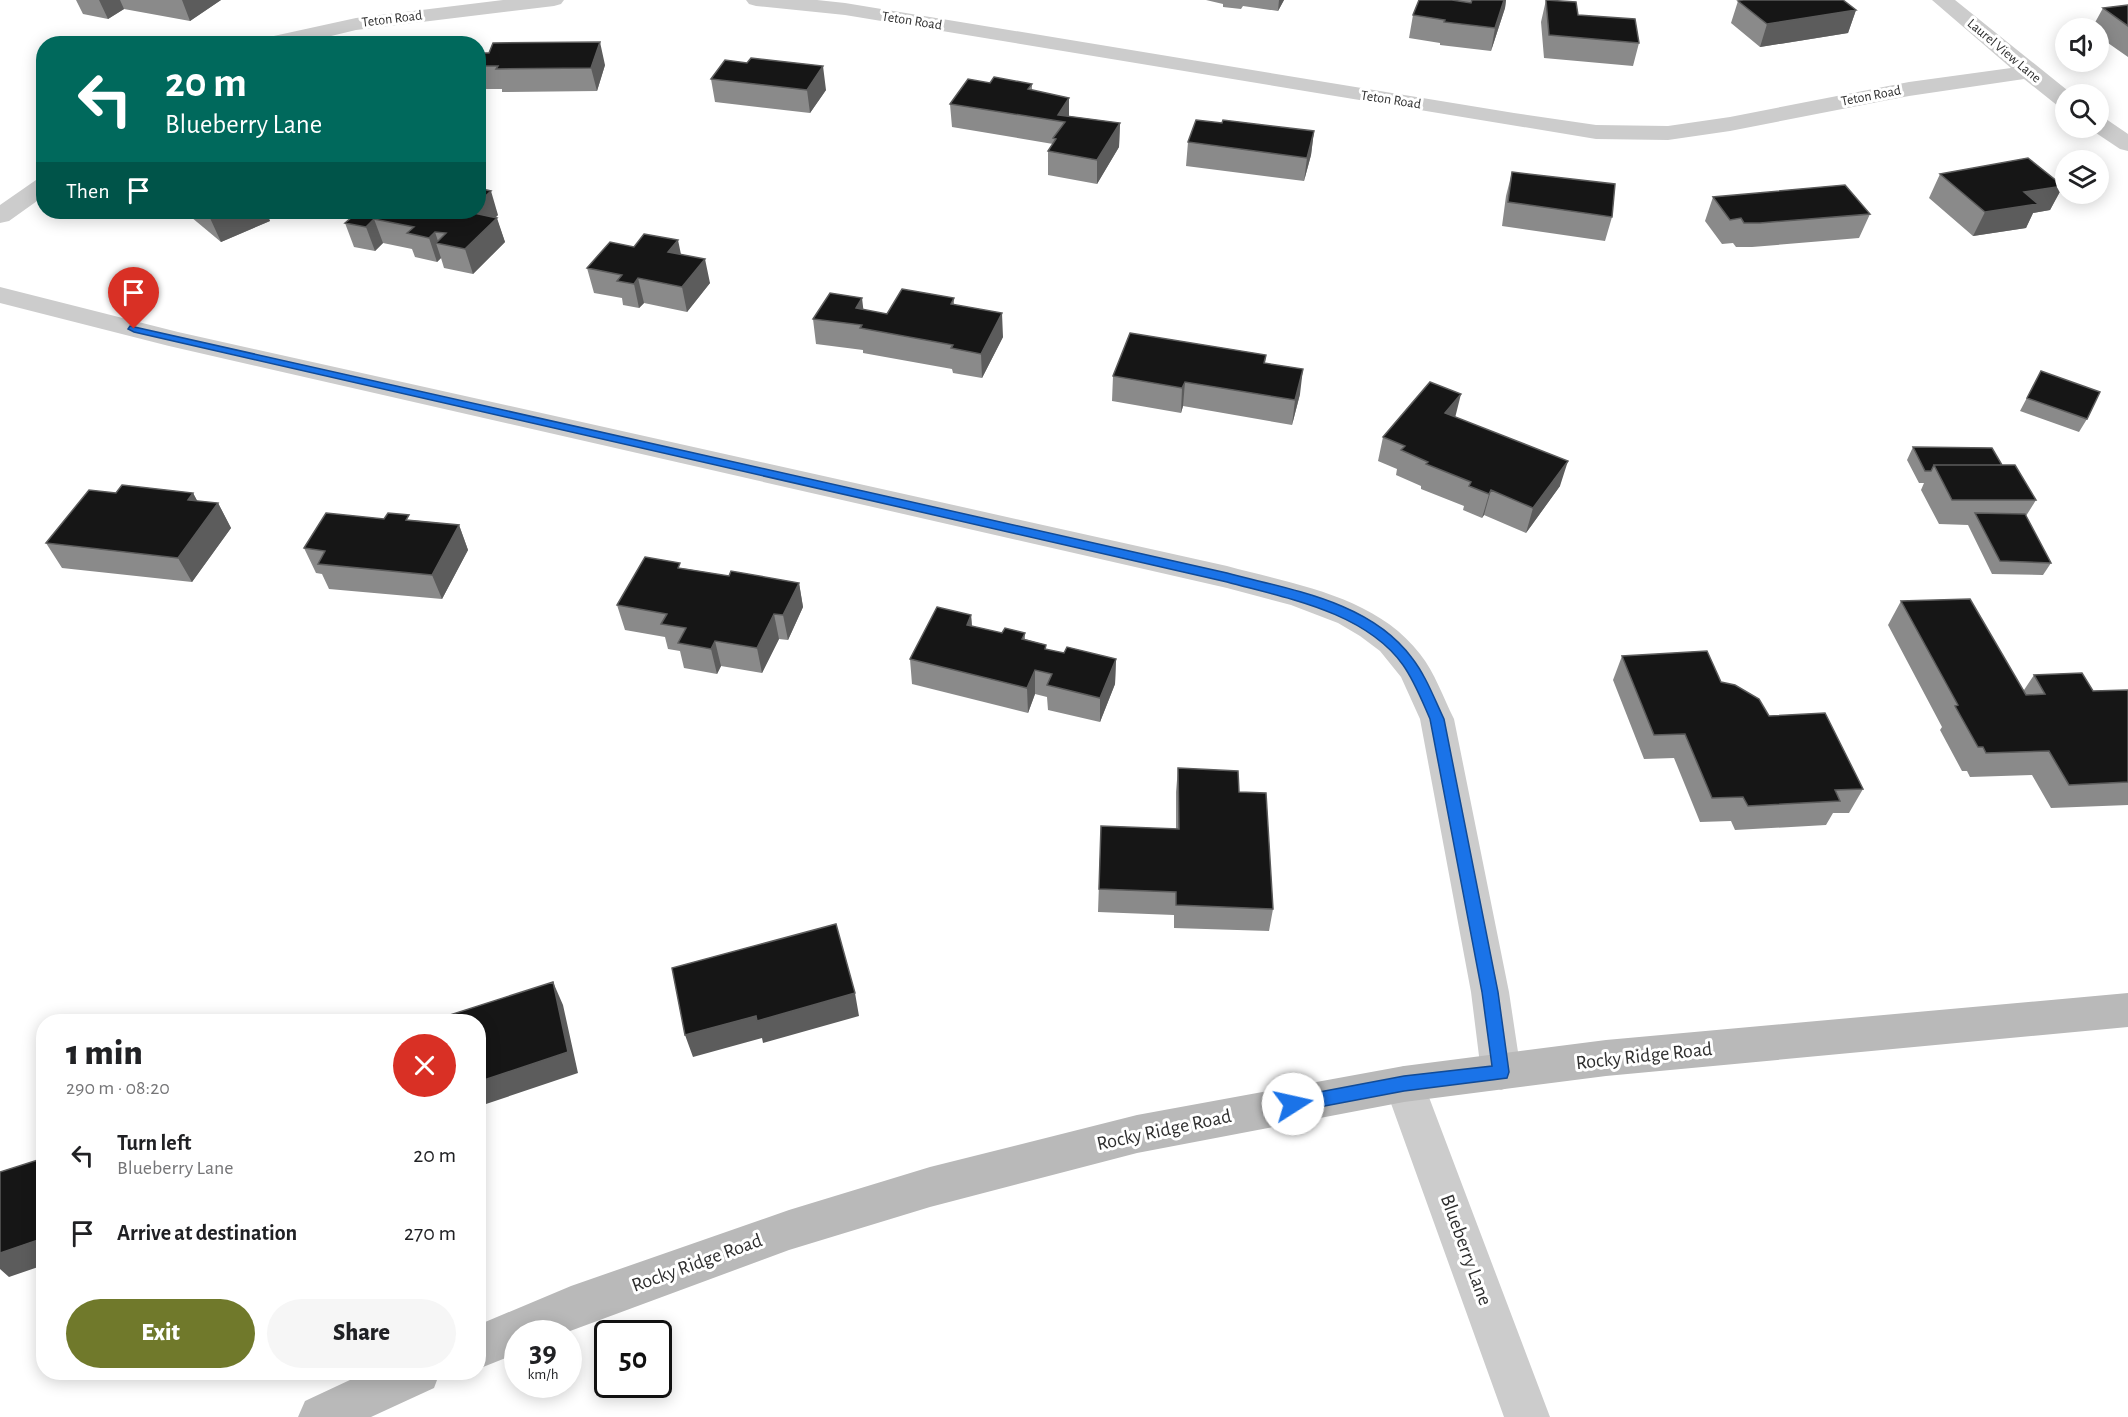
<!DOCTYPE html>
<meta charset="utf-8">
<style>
body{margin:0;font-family:"Alegreya Sans",sans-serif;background:#f6f6f6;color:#202124;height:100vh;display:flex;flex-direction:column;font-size:22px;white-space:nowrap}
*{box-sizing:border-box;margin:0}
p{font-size:20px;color:#757577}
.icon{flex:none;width:33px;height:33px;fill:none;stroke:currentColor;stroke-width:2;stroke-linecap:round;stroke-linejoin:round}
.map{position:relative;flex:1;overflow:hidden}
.side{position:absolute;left:36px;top:1014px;width:450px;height:366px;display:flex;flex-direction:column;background:#fff;border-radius:24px;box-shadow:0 3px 15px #0003}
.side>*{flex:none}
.banner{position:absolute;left:36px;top:36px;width:450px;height:183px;border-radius:24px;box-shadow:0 3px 15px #0003;background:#00695c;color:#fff;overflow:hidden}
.fabs{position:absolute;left:2055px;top:18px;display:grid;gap:12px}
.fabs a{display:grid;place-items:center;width:54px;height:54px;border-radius:50%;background:#fff;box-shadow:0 3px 15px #0003;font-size:30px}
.speed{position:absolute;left:504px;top:1320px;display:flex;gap:12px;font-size:30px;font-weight:700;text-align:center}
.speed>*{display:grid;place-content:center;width:78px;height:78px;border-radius:50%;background:#fff;box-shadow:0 3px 15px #0003;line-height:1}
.speed small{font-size:15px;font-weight:400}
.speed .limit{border:3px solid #111;border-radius:9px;background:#fff;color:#111}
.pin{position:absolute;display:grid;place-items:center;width:51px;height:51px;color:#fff;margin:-62px -26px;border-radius:50% 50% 50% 0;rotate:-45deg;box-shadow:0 0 6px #0007}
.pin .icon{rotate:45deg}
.me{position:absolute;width:66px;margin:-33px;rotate:80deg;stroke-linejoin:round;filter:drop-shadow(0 0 4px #0008)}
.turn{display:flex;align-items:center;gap:21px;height:126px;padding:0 30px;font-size:27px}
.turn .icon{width:78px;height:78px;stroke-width:2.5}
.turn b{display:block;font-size:42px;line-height:51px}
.then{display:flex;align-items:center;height:57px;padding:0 30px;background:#0003;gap:12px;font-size:22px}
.round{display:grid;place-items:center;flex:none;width:63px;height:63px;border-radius:32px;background:#f6f6f6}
.headline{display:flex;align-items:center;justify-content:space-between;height:102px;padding:0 30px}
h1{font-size:36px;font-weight:800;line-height:45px}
.button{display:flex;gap:12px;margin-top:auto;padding:12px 30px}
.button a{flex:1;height:69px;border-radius:36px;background:#70792b;color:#fff;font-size:24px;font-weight:800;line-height:69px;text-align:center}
.button a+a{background:#f6f6f6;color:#202124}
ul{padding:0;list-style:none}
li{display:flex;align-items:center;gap:18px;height:78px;padding:0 30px}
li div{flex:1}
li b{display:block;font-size:22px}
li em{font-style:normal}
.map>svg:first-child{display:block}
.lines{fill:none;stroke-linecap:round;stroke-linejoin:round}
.minor{fill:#ccc;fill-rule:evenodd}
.secondary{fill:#b9b9b9;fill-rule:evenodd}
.wall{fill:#8a8a8a}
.shaded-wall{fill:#5c5c5c}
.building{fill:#161616;stroke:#5c5c5c;stroke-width:1.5}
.route{fill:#1a73e8;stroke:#114b97;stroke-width:1.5}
.labels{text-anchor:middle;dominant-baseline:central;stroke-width:6;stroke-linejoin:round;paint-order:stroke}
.far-street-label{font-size:14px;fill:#2f2f2f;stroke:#fff}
.near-street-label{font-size:20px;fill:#2f2f2f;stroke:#fff}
</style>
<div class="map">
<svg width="2128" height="1417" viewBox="0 0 2128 1417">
<rect width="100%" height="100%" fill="#fff"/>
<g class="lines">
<path class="minor" d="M 503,0 L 564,0 L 561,4 L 554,6 L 356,30 L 298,44 L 258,44 L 260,39 L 356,18 Z
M 746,0 L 817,0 L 845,3 L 1514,113 L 1596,125 L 1668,126 L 1730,117 L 1909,82 L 2011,68 L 1932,0 L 1955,0 L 2072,94 L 2066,94 L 2066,108 L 2058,106 L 2024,79 L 1909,96 L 1730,131 L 1668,140 L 1596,139 L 845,15 L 756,6 L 749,4 Z
M 2098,117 L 2106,119 L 2128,134 L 2128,151 L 2120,149 L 2090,129 L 2098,128 Z
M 44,178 L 44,196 L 9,221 L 0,223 L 0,205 L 36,180 Z
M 0,287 L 178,332 L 1227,566 C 1293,584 1376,596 1420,654 C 1435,673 1443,697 1454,719 L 1509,992 L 1521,1072 L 1515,1085 L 1501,1090 L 1487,1085 L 1481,1072 L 1471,992 L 1420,719 L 1401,677 L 1380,651 L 1360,636 L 1338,623 L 1291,605 L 1227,588 L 169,346 L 0,303 Z
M 1404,1066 L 1418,1071 L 1424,1084 L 1550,1417 L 1504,1417 L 1384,1084 L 1390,1071 Z"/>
<path class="secondary" d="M 2128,993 L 2128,1027 L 1606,1076 L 1404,1102 L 1137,1153 L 930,1207 L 789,1250 L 562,1334 L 518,1334 L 518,1353 L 478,1369 L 478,1325 L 571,1286 L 789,1210 L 930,1167 L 1137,1115 L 1404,1066 L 1606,1040 Z
M 367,1372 L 440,1372 L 434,1388 L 371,1417 L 298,1417 L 305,1401 Z"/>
</g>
<path class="wall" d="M 76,0 L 221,0 L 190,21 L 124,9 L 108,19 L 83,14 Z
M 1206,0 L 1284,0 L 1278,11 L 1243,6 L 1241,9 L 1223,7 L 1223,4 Z
M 1455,0 L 1506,0 L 1505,8 L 1491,51 L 1440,45 L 1440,43 L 1409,38 L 1413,15 Z
M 1546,0 L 1639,43 L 1633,66 L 1544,58 L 1541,22 Z
M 1738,1 L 1856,10 L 1848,33 L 1760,47 L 1731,23 Z
M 2128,5 L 2128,57 L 2098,36 L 2098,28 L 2092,28 L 2103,8 Z
M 478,53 L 605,65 L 597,91 L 502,92 L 502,89 L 478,89 Z
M 747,63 L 826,90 L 810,113 L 715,102 L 711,79 Z
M 990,83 L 1032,84 L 1032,90 L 1069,98 L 1069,116 L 1120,123 L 1119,147 L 1097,184 L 1048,175 L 1048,151 L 1053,144 L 952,127 L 950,104 Z
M 1222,123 L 1314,131 L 1311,155 L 1304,181 L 1186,166 L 1188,142 Z
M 1512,172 L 1612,217 L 1605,241 L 1502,226 L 1506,196 Z
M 1940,174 L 2063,186 L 2050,210 L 2033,213 L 2026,228 L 1973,236 L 1929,198 Z
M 1713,197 L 1870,214 L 1859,238 L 1752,247 L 1736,247 L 1733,243 L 1722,244 L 1705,221 Z
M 185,212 L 266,212 L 270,221 L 221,242 Z
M 358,212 L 498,215 L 496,217 L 505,242 L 473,274 L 444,268 L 441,258 L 437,262 L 415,257 L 412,249 L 383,243 L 375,251 L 354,247 L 345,223 Z
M 680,254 L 710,283 L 687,312 L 644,303 L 639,308 L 623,305 L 622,298 L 594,293 L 587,268 Z
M 954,298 L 954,304 L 1003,337 L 982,378 L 953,373 L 952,369 L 863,353 L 863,350 L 816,344 L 813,319 L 863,310 L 887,314 Z
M 1266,355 L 1265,363 L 1300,394 L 1292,425 L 1183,406 L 1181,413 L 1112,401 L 1113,376 Z
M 2041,371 L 2087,419 L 2079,432 L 2020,411 Z
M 1456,417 L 1560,486 L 1526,533 L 1484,515 L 1482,518 L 1463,510 L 1464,506 L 1421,489 L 1421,486 L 1396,475 L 1397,469 L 1378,461 L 1383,437 Z
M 1913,447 L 2002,465 L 2036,500 L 2026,516 L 2051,563 L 2043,575 L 1992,574 L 1968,525 L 1939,524 L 1921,490 L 1924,483 L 1919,483 L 1907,460 Z
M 116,493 L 193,493 L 197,501 L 218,503 L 231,528 L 192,582 L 62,568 L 46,543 Z
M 412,520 L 459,525 L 468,550 L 442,599 L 329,589 L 322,574 L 316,573 L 304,548 Z
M 682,568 L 729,576 L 799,583 L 803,607 L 788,640 L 779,639 L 762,673 L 721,666 L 717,674 L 684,668 L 680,651 L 668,649 L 665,637 L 625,630 L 617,605 Z
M 1901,601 L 2024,690 L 2034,675 L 2093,691 L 2128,690 L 2128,805 L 2051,808 L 2032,775 L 1970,777 L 1967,771 L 1962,771 L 1940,730 L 1942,727 L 1888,625 Z
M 971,615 L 972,626 L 1002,633 L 1025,633 L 1025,639 L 1046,645 L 1046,649 L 1064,653 L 1116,659 L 1115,684 L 1100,722 L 1048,710 L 1047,697 L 1035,694 L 1028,713 L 912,684 L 910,659 Z
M 1622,656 L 1721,682 L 1769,716 L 1863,789 L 1849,813 L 1833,813 L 1826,825 L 1735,830 L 1731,821 L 1700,822 L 1674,758 L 1644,759 L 1613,680 Z
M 1178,768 L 1239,792 L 1273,909 L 1269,931 L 1174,928 L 1174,915 L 1098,912 L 1101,826 L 1176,829 L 1176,792 Z"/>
<path class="shaded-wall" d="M 99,0 L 120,0 L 124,9 L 108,19 Z
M 182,0 L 221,0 L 190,21 Z
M 1279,0 L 1284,0 L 1278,11 Z
M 1504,0 L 1506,0 L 1505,8 L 1491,51 L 1495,28 Z
M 1856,10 L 1848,33 L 1760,47 L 1767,24 Z
M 600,42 L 605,65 L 597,91 L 591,68 Z
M 823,66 L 826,90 L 810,113 L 807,90 Z
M 1069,98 L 1069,121 L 1065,122 L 1058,115 Z
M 1120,123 L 1119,147 L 1097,184 L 1097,160 Z
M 1314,131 L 1311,155 L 1304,181 L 1307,158 Z
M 2063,186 L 2050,210 L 2033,213 L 2026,228 L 1973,236 L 1985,212 L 2024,192 Z
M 491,191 L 498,215 L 476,236 L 469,212 L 478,212 L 478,203 Z
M 225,212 L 266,212 L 270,221 L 221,242 L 210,218 Z
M 497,218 L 505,242 L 473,274 L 465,249 Z
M 374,219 L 383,243 L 375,251 L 366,227 Z
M 435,232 L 439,244 L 436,243 L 441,258 L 437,262 L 429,238 Z
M 678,240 L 683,264 L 668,252 Z
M 705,259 L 710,283 L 687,312 L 682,287 Z
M 638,278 L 644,303 L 639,308 L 634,284 Z
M 862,298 L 865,323 L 856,308 Z
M 1002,313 L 1003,337 L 982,378 L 981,354 Z
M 1303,369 L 1300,394 L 1292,425 L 1295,400 Z
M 1185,382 L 1183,406 L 1181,413 L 1182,388 Z
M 1461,394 L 1455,418 L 1445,413 Z
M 1568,461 L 1560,486 L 1526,533 L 1533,508 Z
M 1491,490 L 1484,515 L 1482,518 L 1489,494 Z
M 193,493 L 206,517 L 188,500 Z
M 218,503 L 231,528 L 192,582 L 178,558 Z
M 459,525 L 468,550 L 442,599 L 432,575 Z
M 799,583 L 803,607 L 788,640 L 783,615 Z
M 774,614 L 779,639 L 762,673 L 757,648 Z
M 971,615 L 973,640 L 967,625 Z
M 715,641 L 721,666 L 717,674 L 711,649 Z
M 1116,659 L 1115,684 L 1100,722 L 1100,698 Z
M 1035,670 L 1035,694 L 1028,713 L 1027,688 Z
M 553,982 L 563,1005 L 578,1073 L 483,1105 L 480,1100 L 478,1101 L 478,1082 Z
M 855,993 L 859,1016 L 763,1043 L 762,1038 L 693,1057 L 685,1035 L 756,1016 Z
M 44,1238 L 44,1265 L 9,1277 L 0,1269 L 0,1253 Z"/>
<path class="building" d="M 1419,0 L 1452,0 L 1471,3 L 1472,0 L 1504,0 L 1495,28 L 1444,22 L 1445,20 L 1413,15 Z
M 1546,0 L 1576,2 L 1578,15 L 1635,19 L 1639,43 L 1549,35 Z
M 1743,0 L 1843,0 L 1856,10 L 1767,24 L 1738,1 Z
M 2128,5 L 2128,26 L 2103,8 Z
M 600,42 L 591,68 L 496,69 L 498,66 L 478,66 L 478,53 L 489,53 L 493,43 Z
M 751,58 L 823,66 L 807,90 L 711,79 L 725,60 L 747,63 Z
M 994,77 L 1032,84 L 1028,89 L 1069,98 L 1058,115 L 1120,123 L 1097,160 L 1048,151 L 1056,139 L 1053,138 L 1065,122 L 950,104 L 968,79 L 990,83 Z
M 1196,120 L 1222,123 L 1223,120 L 1314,131 L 1307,158 L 1188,142 Z
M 2028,158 L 2063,186 L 2024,192 L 2038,204 L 1985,212 L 1940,174 Z
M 1512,172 L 1615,184 L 1612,217 L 1508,202 Z
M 1845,185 L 1870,214 L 1760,223 L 1744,223 L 1741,218 L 1730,220 L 1713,197 Z
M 478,188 L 491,191 L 478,203 Z
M 203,212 L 225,212 L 210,218 Z
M 358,212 L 469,212 L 497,218 L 465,249 L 436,243 L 446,233 L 435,232 L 429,238 L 407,233 L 414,227 L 374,219 L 366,227 L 345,223 Z
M 644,234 L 678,240 L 668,252 L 705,259 L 682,287 L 638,278 L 634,284 L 617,281 L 622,275 L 587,268 L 610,242 L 634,247 Z
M 902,289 L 954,298 L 951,304 L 1002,313 L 981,354 L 951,348 L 953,345 L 860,328 L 862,325 L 813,319 L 830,293 L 862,298 L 856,308 L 887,314 Z
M 1130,333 L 1266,355 L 1264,363 L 1303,369 L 1295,400 L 1185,382 L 1182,388 L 1113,376 Z
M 2041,371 L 2100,392 L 2087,419 L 2027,398 Z
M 1430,382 L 1461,394 L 1445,413 L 1568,461 L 1533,508 L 1491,490 L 1489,494 L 1469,486 L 1471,482 L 1426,464 L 1428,462 L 1401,450 L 1405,446 L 1383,437 Z
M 1913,447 L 1992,448 L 2002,465 L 1934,465 L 1931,471 L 1925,471 Z
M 1934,465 L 2015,465 L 2036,500 L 1952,500 Z
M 122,485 L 193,493 L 188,500 L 218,503 L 178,558 L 46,543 L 89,490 L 116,493 Z
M 326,513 L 384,519 L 388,513 L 409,515 L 406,520 L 459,525 L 432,575 L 318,564 L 325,551 L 304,548 Z
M 1975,513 L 2025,514 L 2051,563 L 2000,561 Z
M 645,557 L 680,563 L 678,568 L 729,576 L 731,571 L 799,583 L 783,615 L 774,614 L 757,648 L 715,641 L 711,649 L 678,643 L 686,628 L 661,624 L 667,614 L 617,605 Z
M 1970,599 L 2026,695 L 2045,694 L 2034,675 L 2082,673 L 2093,691 L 2128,690 L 2128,782 L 2069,785 L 2049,751 L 1986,753 L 1983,747 L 1978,747 L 1955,706 L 1958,705 L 1901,601 Z
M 937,607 L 971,615 L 967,625 L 1002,633 L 1005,628 L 1025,633 L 1022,639 L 1046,645 L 1045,649 L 1064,653 L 1067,647 L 1116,659 L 1100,698 L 1047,685 L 1052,674 L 1035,670 L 1027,688 L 910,659 Z
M 1707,651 L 1721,682 L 1735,685 L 1759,699 L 1769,716 L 1825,713 L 1863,789 L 1835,790 L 1840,801 L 1748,806 L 1743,797 L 1712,798 L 1685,734 L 1654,735 L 1622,656 Z
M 1178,768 L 1238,771 L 1239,792 L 1266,793 L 1273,909 L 1176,905 L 1176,892 L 1099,889 L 1101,826 L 1179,829 Z
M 836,924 L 855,993 L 757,1021 L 756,1016 L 685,1035 L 672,968 Z
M 553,982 L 568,1052 L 478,1082 L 478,1022 L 428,1022 Z
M 44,1158 L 44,1238 L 0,1253 L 0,1172 Z"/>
<path class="route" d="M 130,326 L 1227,573 C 1290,590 1370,601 1412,658 C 1426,676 1434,698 1444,719 L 1498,992 L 1509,1072 L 1507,1078 L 1404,1091 L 1293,1112 L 1287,1110 L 1285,1104 L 1287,1099 L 1293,1097 L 1404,1076 L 1492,1066 L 1482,992 L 1430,719 C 1422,701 1415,682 1403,665 C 1365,612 1286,598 1227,582 L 134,332 L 128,329 Z"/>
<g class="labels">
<g class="far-street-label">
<text transform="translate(392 19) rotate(-7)">Teton Road</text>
<text transform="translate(912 21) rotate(9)">Teton Road</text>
<text transform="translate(2004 51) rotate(40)">Laurel View Lane</text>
<text transform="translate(1871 96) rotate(-11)">Teton Road</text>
<text transform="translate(1391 100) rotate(9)">Teton Road</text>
</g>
<g class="near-street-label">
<text transform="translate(1644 1056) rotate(-6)">Rocky Ridge Road</text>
<text transform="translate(1164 1130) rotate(-12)">Rocky Ridge Road</text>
<text transform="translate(1466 1250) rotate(70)">Blueberry Lane</text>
<text transform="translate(697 1263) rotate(-20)">Rocky Ridge Road</text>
</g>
</g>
</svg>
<div class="fabs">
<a><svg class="icon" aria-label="sound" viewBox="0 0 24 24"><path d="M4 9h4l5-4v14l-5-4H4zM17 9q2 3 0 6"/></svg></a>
<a><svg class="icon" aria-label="search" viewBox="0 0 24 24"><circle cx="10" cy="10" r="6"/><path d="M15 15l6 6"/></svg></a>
<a><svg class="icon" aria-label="layers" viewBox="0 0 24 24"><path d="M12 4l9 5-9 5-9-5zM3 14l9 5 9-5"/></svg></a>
</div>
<div class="speed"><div>39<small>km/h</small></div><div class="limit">50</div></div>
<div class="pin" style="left:134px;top:329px;background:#d93025"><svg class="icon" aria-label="arrive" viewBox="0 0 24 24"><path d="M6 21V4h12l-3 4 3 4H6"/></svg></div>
<svg class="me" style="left:1293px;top:1104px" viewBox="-20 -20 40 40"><circle r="19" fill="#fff"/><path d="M0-13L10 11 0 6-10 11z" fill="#1a73e8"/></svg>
<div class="banner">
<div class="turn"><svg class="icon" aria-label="left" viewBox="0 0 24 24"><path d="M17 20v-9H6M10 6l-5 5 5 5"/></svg><div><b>20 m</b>Blueberry Lane</div></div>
<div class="then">Then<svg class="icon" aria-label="arrive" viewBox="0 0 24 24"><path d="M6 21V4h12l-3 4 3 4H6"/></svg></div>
</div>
<section class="side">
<div class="headline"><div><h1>1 min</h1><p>290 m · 08:20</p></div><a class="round" style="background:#d93025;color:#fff"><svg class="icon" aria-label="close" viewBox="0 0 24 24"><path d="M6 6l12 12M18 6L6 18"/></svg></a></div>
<ul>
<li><svg class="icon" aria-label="left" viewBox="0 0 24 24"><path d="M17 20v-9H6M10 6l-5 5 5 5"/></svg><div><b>Turn left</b><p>Blueberry Lane</p></div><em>20 m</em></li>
<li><svg class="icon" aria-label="arrive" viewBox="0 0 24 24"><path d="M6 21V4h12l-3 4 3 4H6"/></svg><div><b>Arrive at destination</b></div><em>270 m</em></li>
</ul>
<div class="button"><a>Exit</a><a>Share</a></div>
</section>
</div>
